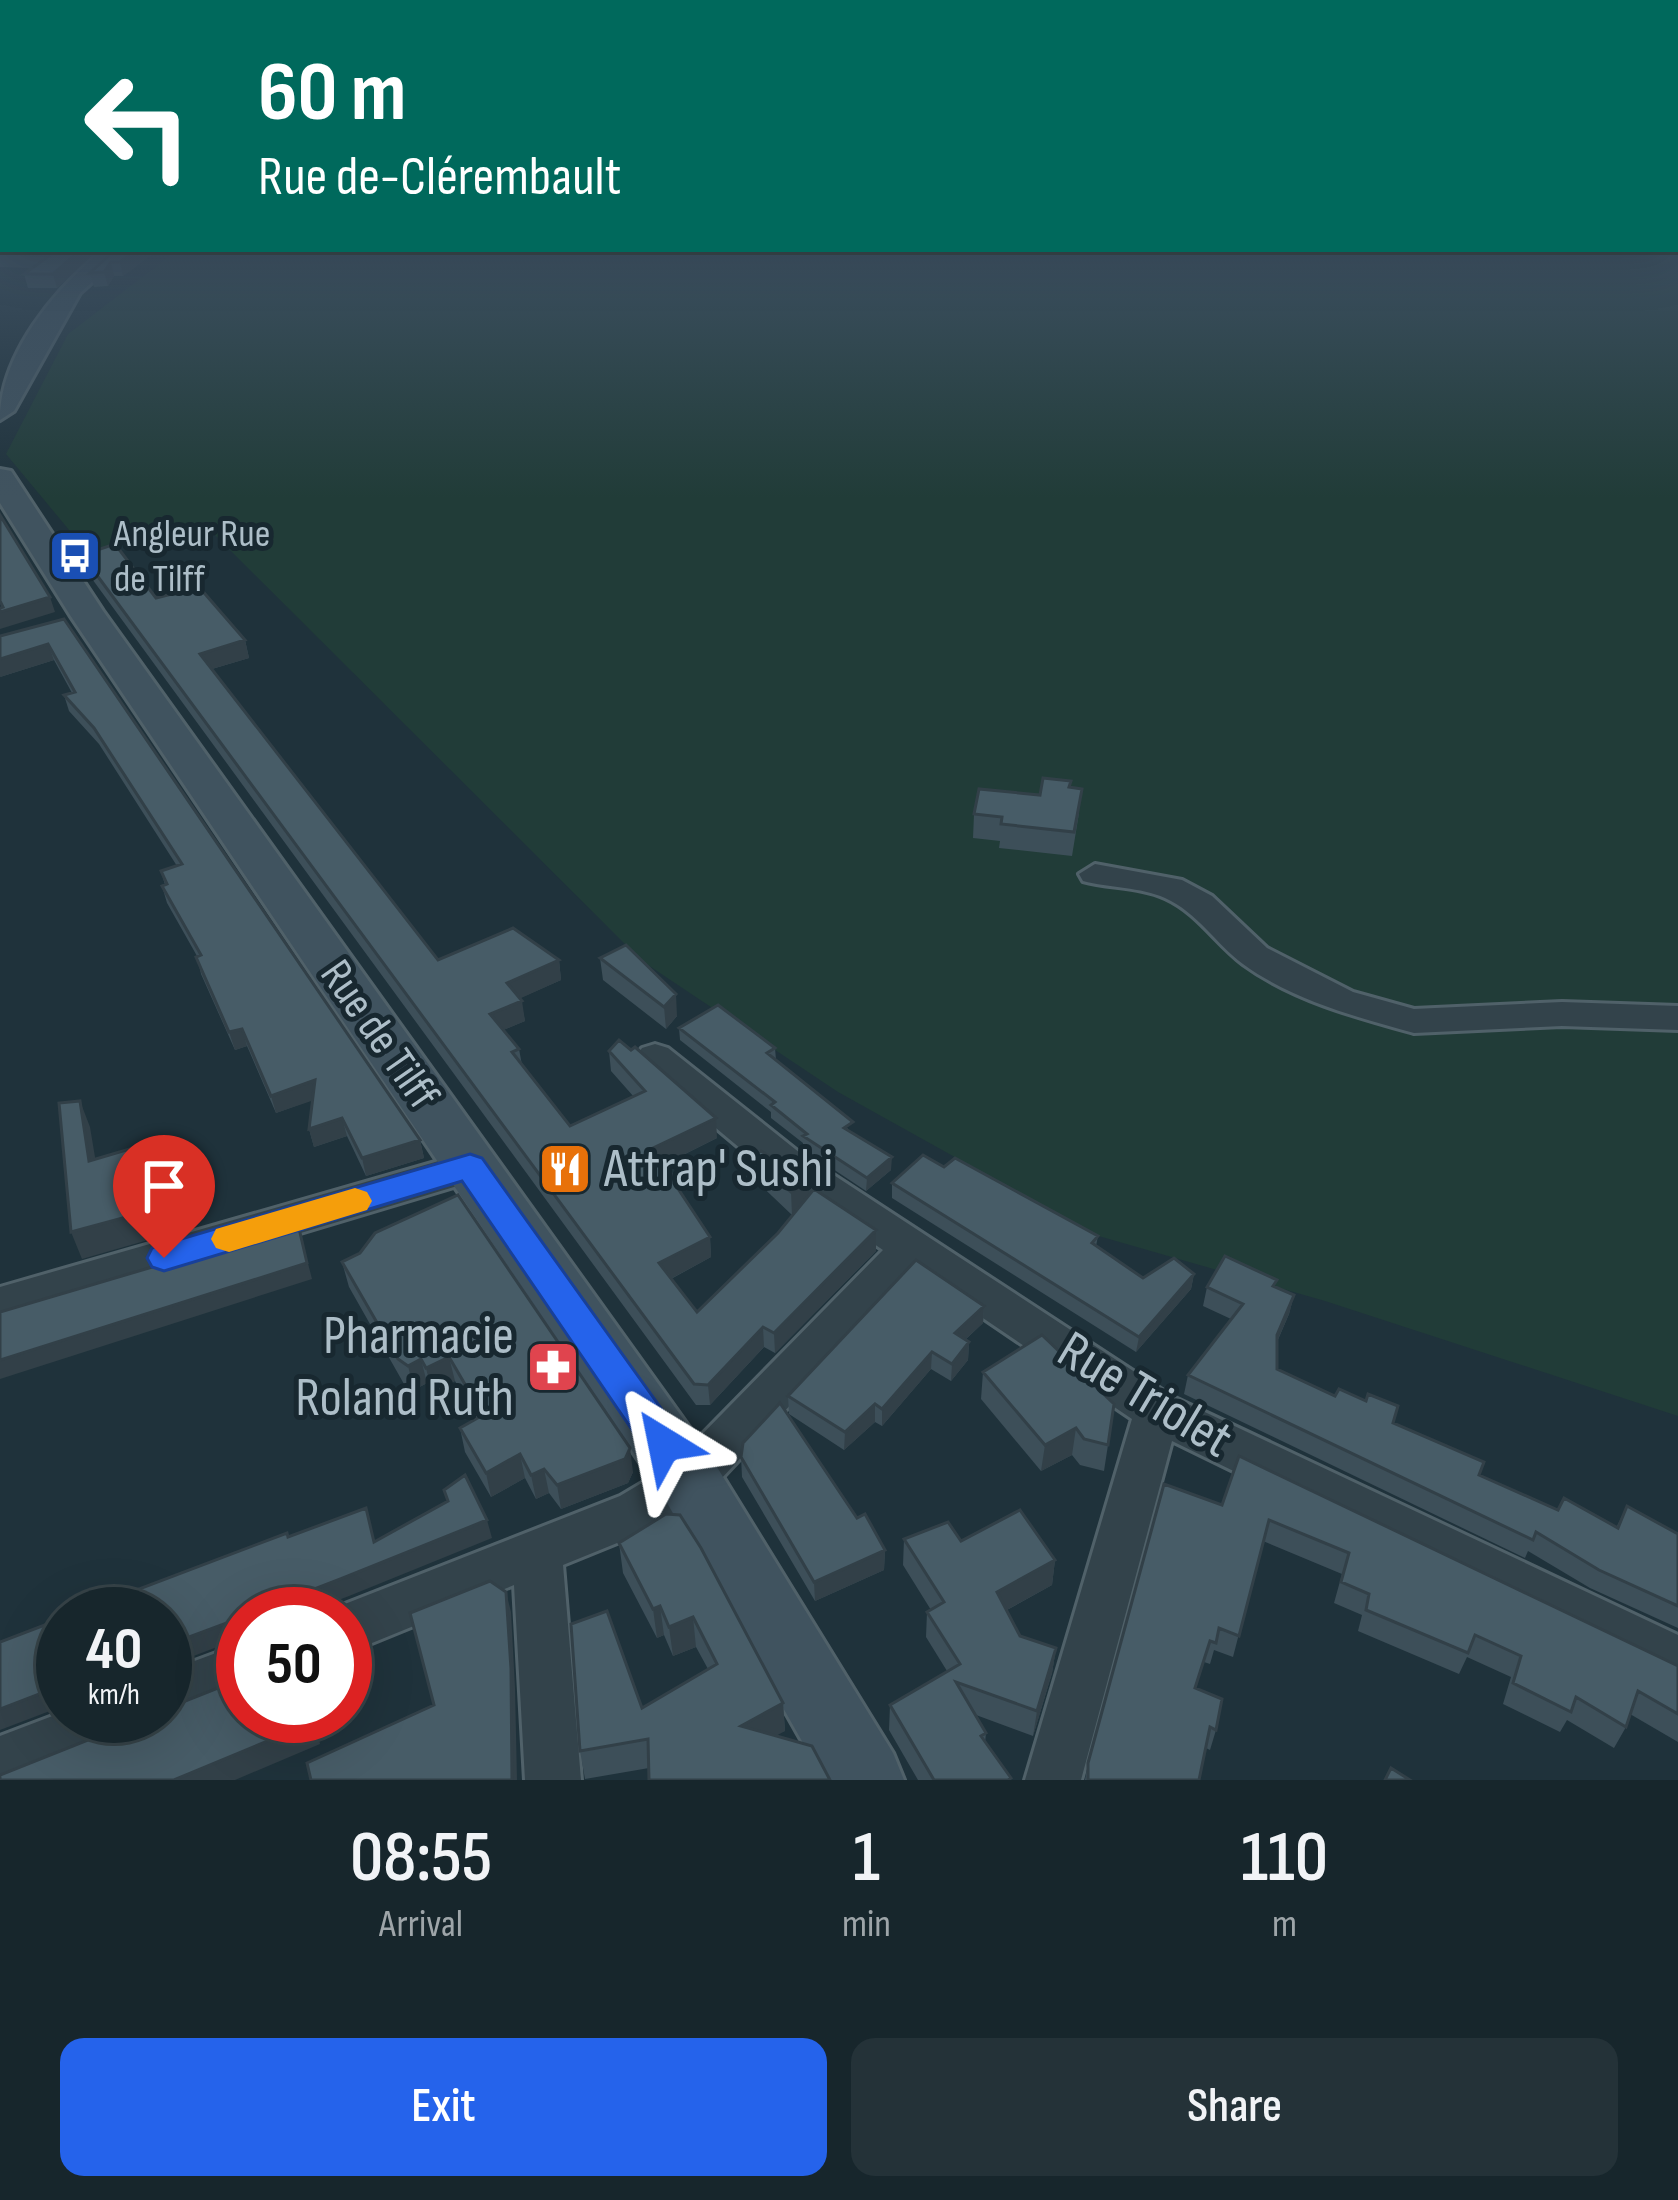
<!DOCTYPE html>
<meta charset="utf-8">
<style>
body{margin:0;font-family:"Sofia Sans Condensed",sans-serif;background:#243238;color:#f1f3f6;height:100vh;display:flex;flex-direction:column;font-size:45px;white-space:nowrap}
*{box-sizing:border-box;margin:0}
p{font-size:39px;color:#9ea5a9}
.icon{flex:none;width:66px;height:66px;fill:none;stroke:currentColor;stroke-width:2;stroke-linecap:round;stroke-linejoin:round}
.map{position:relative;height:1780px;overflow:hidden}
.panel{display:flex;flex-direction:column;background:#17262c;flex:1}
.panel>*{flex:none}
.hud{position:absolute;left:0px;top:0px;width:1680px;height:252px;box-shadow:0 12px 48px #0002,0 0 0 3px #364348;background:#00695c;color:#fff;overflow:hidden}
.speed{position:absolute;left:36px;top:1587px;display:flex;gap:24px;font-size:60px;font-weight:700;text-align:center}
.speed>*{display:grid;place-content:center;width:156px;height:156px;border-radius:50%;background:#17262c;box-shadow:0 12px 48px #0002,0 0 0 3px #364348;line-height:1}
.speed small{font-size:30px;font-weight:400}
.speed .limit{border:18px solid #d22;background:#fff;color:#111}
.pin{position:absolute;display:grid;place-items:center;width:102px;height:102px;color:#fff;margin:-123px -51px;border-radius:50% 50% 50% 0;rotate:-45deg;box-shadow:0 0 12px #0007}
.pin .icon{rotate:45deg}
.me{position:absolute;width:132px;margin:-66px;rotate:325deg;stroke-linejoin:round;filter:drop-shadow(0 0 9px #0008)}
.turn{display:flex;align-items:center;gap:42px;height:252px;padding:0 60px;font-size:54px}
.turn .icon{width:156px;height:156px;stroke-width:2.5}
.turn b{display:block;font-size:84px;line-height:102px}
.eta{display:flex;justify-content:space-evenly;align-items:center;height:204px;text-align:center}
.eta b{font-size:72px;font-weight:600;line-height:84px}
.primary-button{display:flex;gap:24px;margin-top:auto;padding:24px 60px}
.primary-button a{flex:1;height:138px;border-radius:24px;background:#2563eb;color:#fff;font-size:48px;font-weight:600;line-height:138px;text-align:center}
.primary-button a+a{background:#243238;color:#f1f3f6}
.map>svg:first-child{display:block}
.green{fill:#213c38}
.lines{fill:none;stroke-linecap:round;stroke-linejoin:round}
.minor-casing{stroke:#506169;stroke-width:6}
.secondary-casing{stroke:#506169;stroke-width:6}
.minor{fill:#33434b;fill-rule:evenodd}
.secondary{fill:#40535f;fill-rule:evenodd}
.wall{fill:#3d4f59}
.shaded-wall{fill:#324048}
.building{fill:#475c67;stroke:#324048;stroke-width:3}
.route{fill:#2563eb;stroke:#184099;stroke-width:3}
.slow{fill:#f59e0b}
.labels{text-anchor:middle;dominant-baseline:central;stroke-width:10;stroke-linejoin:round;paint-order:stroke}
.far-poi-label{font-size:39px;fill:#adbec8;stroke:#182830;text-anchor:start}
.street-label{font-size:45px;fill:#adbec8;stroke:#182830}
.near-poi-label{font-size:54px;fill:#adbec8;stroke:#182830;text-anchor:start}
.near-street-label{font-size:54px;fill:#adbec8;stroke:#182830}
</style>
<div class="map">
<svg width="1678" height="1780" viewBox="0 0 1678 1780">
<rect width="100%" height="100%" fill="#1f323b"/>
<path class="green" d="M 179,249 L 1678,249 L 1678,1416 L 1325,1301 L 1095,1235 L 838,1092 L 642,961 L 206,526 L 89,554 L 6,454 L 68,334 Z"/>
<g class="lines">
<g class="minor-casing">
<path id="minor" d="M 1095,864 L 1182,880 L 1212,896 L 1267,948 L 1353,992 L 1414,1009 L 1562,1002 L 1678,1006 L 1678,1030 L 1562,1026 L 1414,1033 C 1356,1017 1292,1000 1243,964 C 1215,943 1198,913 1165,898 C 1141,887 1109,888 1083,881 L 1079,874 Z
M 655,1044 L 668,1048 L 800,1153 L 1173,1397 L 1678,1635 L 1678,1688 L 1172,1441 L 1081,1780 L 1025,1780 L 1132,1419 L 915,1272 L 706,1495 L 654,1528 L 563,1565 L 581,1780 L 525,1780 L 514,1585 L 345,1654 L 345,1614 L 327,1611 L 620,1496 L 672,1465 L 883,1250 L 772,1175 L 642,1066 L 636,1057 L 642,1048 Z
M 470,1152 L 484,1156 L 490,1167 L 484,1178 L 0,1323 L 0,1287 Z
M 243,1643 L 243,1695 L 165,1726 L 148,1719 L 141,1735 L 29,1780 L 0,1780 L 0,1736 L 63,1712 L 63,1716 L 165,1716 L 165,1672 Z"/>
</g>
<g class="secondary-casing">
<path id="secondary" d="M 104,249 L 129,249 L 80,293 L 14,411 L 0,420 C 0,354 55,289 104,249 Z
M 0,469 L 11,471 L 103,611 L 712,1459 L 893,1753 L 904,1780 L 824,1780 L 666,1501 L 70,615 L 0,503 Z"/>
</g>
<use href="#minor" class="minor"/>
<use href="#secondary" class="secondary"/>
</g>
<path class="wall" d="M 0,249 L 99,249 L 57,288 L 28,288 L 24,274 L 32,268 L 0,267 Z
M 116,249 L 159,249 L 123,276 L 114,276 L 108,286 L 94,287 L 90,273 Z
M 82,555 L 156,598 L 245,640 L 249,658 L 212,669 L 438,960 L 559,960 L 561,980 L 520,998 L 525,1021 L 503,1030 L 519,1049 L 522,1065 L 570,1126 L 634,1097 L 611,1071 L 609,1051 L 717,1138 L 663,1165 L 679,1182 L 680,1190 L 710,1237 L 711,1257 L 671,1279 L 697,1312 L 778,1233 L 794,1213 L 792,1215 L 753,1178 L 752,1156 L 809,1195 L 876,1230 L 876,1251 L 775,1353 L 764,1347 L 710,1405 L 696,1405 L 87,572 Z
M 64,619 L 420,1140 L 424,1158 L 366,1176 L 347,1136 L 314,1147 L 309,1129 L 312,1100 L 276,1113 L 247,1046 L 235,1050 L 201,974 L 197,956 L 167,903 L 162,886 L 165,885 L 161,871 L 177,866 L 99,744 L 69,711 L 64,695 L 72,693 L 54,660 L 0,677 Z
M 1070,787 L 1079,813 L 1072,856 L 999,848 L 1000,841 L 973,838 L 974,814 Z
M 600,958 L 677,1016 L 666,1029 L 603,980 Z
M 679,1028 L 775,1048 L 776,1060 L 891,1170 L 866,1191 L 803,1149 L 803,1143 L 771,1118 L 771,1112 L 680,1040 Z
M 892,1183 L 1098,1236 L 1096,1246 L 1143,1278 L 1194,1274 L 1191,1289 L 1136,1352 L 892,1198 Z
M 342,1262 L 633,1472 L 628,1483 L 561,1509 L 549,1493 L 536,1499 L 525,1478 L 491,1497 L 465,1452 L 460,1428 L 477,1419 L 455,1381 L 432,1393 L 427,1383 L 414,1390 L 404,1384 L 349,1287 Z
M 1207,1287 L 1275,1287 L 1294,1295 L 1289,1314 L 1277,1342 L 1277,1369 L 1393,1423 L 1479,1475 L 1558,1510 L 1616,1528 L 1627,1506 L 1678,1534 L 1678,1628 L 1590,1588 L 1528,1551 L 1525,1558 L 1184,1394 L 1188,1375 L 1231,1319 L 1203,1306 Z
M 984,1306 L 983,1323 L 965,1340 L 969,1342 L 968,1360 L 951,1381 L 931,1369 L 882,1426 L 875,1422 L 844,1450 L 789,1414 L 788,1396 Z
M 983,1372 L 1108,1445 L 1104,1471 L 1080,1465 L 1072,1455 L 1041,1471 L 981,1399 Z
M 1239,1456 L 1678,1666 L 1678,1742 L 1630,1714 L 1626,1727 L 1614,1748 L 1567,1720 L 1560,1732 L 1503,1704 L 1511,1677 L 1467,1657 L 1459,1674 L 1358,1631 L 1362,1615 L 1334,1603 L 1342,1574 L 1263,1541 L 1233,1657 L 1214,1650 L 1210,1664 L 1204,1662 L 1196,1688 L 1216,1730 L 1210,1750 L 1206,1748 L 1199,1780 L 1085,1780 L 1088,1763 L 1222,1505 Z
M 741,1457 L 857,1518 L 885,1550 L 884,1570 L 815,1601 L 742,1477 Z
M 904,1539 L 961,1541 L 1055,1560 L 1052,1585 L 1007,1610 L 1020,1636 L 1056,1648 L 1052,1673 L 1033,1736 L 976,1715 L 986,1733 L 985,1743 L 1010,1780 L 918,1780 L 889,1730 L 890,1705 L 947,1671 L 926,1637 L 927,1612 L 931,1610 L 903,1565 Z
M 619,1543 L 783,1703 L 785,1731 L 649,1768 L 585,1779 L 580,1751 L 708,1669 L 696,1647 L 673,1656 L 664,1635 L 657,1638 L 623,1573 Z"/>
<path class="shaded-wall" d="M 81,249 L 99,249 L 57,288 L 53,274 Z
M 137,249 L 159,249 L 123,276 L 120,262 Z
M 111,262 L 114,276 L 108,286 L 104,272 Z
M 50,597 L 55,612 L 0,629 L 0,612 Z
M 245,640 L 249,658 L 205,671 L 200,654 Z
M 48,644 L 54,660 L 0,677 L 0,659 Z
M 559,960 L 561,980 L 510,1003 L 507,983 Z
M 676,994 L 677,1016 L 666,1029 L 664,1007 Z
M 522,1001 L 525,1021 L 494,1034 L 490,1014 Z
M 242,1029 L 247,1046 L 235,1050 L 229,1032 Z
M 315,1080 L 320,1098 L 276,1113 L 271,1096 Z
M 80,1101 L 90,1127 L 100,1187 L 89,1161 Z
M 342,1118 L 347,1136 L 314,1147 L 309,1129 Z
M 716,1118 L 717,1138 L 651,1171 L 649,1150 Z
M 160,1140 L 176,1190 L 144,1200 L 155,1238 L 82,1259 L 71,1232 L 135,1174 Z
M 420,1140 L 424,1158 L 366,1176 L 362,1158 Z
M 892,1157 L 891,1170 L 866,1191 L 867,1178 Z
M 809,1183 L 809,1205 L 792,1215 L 791,1192 Z
M 298,1224 L 312,1279 L 0,1379 L 0,1360 Z
M 876,1230 L 876,1251 L 775,1353 L 774,1333 Z
M 710,1237 L 711,1257 L 661,1284 L 659,1263 Z
M 1194,1274 L 1191,1289 L 1136,1352 L 1139,1337 Z
M 1294,1295 L 1289,1314 L 1272,1353 L 1277,1335 Z
M 984,1306 L 983,1323 L 954,1350 L 955,1333 Z
M 763,1327 L 764,1347 L 710,1405 L 708,1385 Z
M 969,1342 L 968,1360 L 951,1381 L 952,1364 Z
M 932,1352 L 931,1369 L 882,1426 L 882,1409 Z
M 449,1357 L 455,1381 L 432,1393 L 426,1368 Z
M 421,1359 L 427,1383 L 414,1390 L 408,1366 Z
M 875,1404 L 875,1422 L 844,1450 L 845,1432 Z
M 1076,1428 L 1072,1455 L 1041,1471 L 1045,1445 Z
M 630,1448 L 633,1472 L 628,1483 L 561,1509 L 557,1485 Z
M 520,1454 L 525,1478 L 491,1497 L 486,1473 Z
M 544,1469 L 549,1493 L 536,1499 L 531,1475 Z
M 487,1520 L 492,1538 L 349,1596 L 302,1614 L 250,1614 Z
M 885,1550 L 884,1570 L 815,1601 L 814,1582 Z
M 1055,1560 L 1052,1585 L 994,1617 L 997,1592 Z
M 506,1592 L 511,1612 L 515,1688 L 517,1780 L 512,1780 Z
M 660,1606 L 664,1635 L 657,1638 L 653,1609 Z
M 243,1617 L 243,1637 L 165,1667 L 165,1646 Z
M 693,1617 L 696,1647 L 673,1656 L 669,1627 Z
M 1056,1648 L 1052,1673 L 1033,1736 L 1037,1711 Z
M 63,1685 L 63,1706 L 0,1730 L 0,1709 Z
M 783,1703 L 785,1731 L 743,1754 L 741,1726 Z
M 310,1716 L 314,1716 L 320,1744 L 235,1780 L 174,1780 Z"/>
<path class="building" d="M 0,249 L 81,249 L 53,274 L 24,274 L 49,256 L 0,253 Z
M 116,249 L 137,249 L 120,262 L 111,262 L 104,272 L 90,273 Z
M 0,515 L 50,597 L 0,612 L 0,608 L 3,607 L 0,601 Z
M 115,544 L 156,598 L 199,587 L 245,640 L 200,654 L 438,960 L 513,928 L 559,960 L 507,983 L 522,1001 L 490,1014 L 519,1049 L 512,1052 L 570,1126 L 645,1091 L 609,1051 L 619,1040 L 631,1050 L 635,1047 L 716,1118 L 649,1150 L 679,1182 L 675,1184 L 710,1237 L 659,1263 L 697,1312 L 778,1233 L 814,1189 L 876,1230 L 774,1333 L 763,1327 L 708,1385 L 694,1384 L 82,555 Z
M 64,619 L 420,1140 L 362,1158 L 342,1118 L 309,1129 L 315,1080 L 271,1096 L 242,1029 L 229,1032 L 196,957 L 201,955 L 162,886 L 167,884 L 161,871 L 182,864 L 94,728 L 64,695 L 75,692 L 48,644 L 0,659 L 0,636 Z
M 1043,778 L 1071,781 L 1069,787 L 1082,789 L 1074,832 L 1001,824 L 1002,817 L 974,814 L 979,789 L 1040,795 Z
M 626,945 L 676,994 L 664,1007 L 600,958 Z
M 718,1005 L 775,1048 L 767,1053 L 853,1122 L 844,1128 L 892,1157 L 867,1178 L 803,1136 L 807,1134 L 771,1105 L 775,1102 L 679,1028 Z
M 80,1101 L 89,1161 L 160,1140 L 167,1164 L 135,1174 L 145,1212 L 71,1232 L 59,1103 Z
M 761,1151 L 809,1183 L 791,1192 L 752,1156 Z
M 923,1155 L 944,1167 L 955,1158 L 1098,1236 L 1092,1243 L 1143,1278 L 1174,1258 L 1194,1274 L 1139,1337 L 892,1183 Z
M 458,1195 L 630,1448 L 625,1459 L 557,1485 L 544,1469 L 531,1475 L 520,1454 L 486,1473 L 460,1428 L 483,1415 L 449,1357 L 426,1368 L 421,1359 L 408,1366 L 398,1359 L 342,1262 L 360,1253 L 375,1233 Z
M 298,1224 L 307,1263 L 0,1360 L 0,1312 Z
M 1225,1256 L 1277,1280 L 1273,1286 L 1294,1295 L 1277,1335 L 1277,1369 L 1335,1396 L 1339,1389 L 1366,1401 L 1368,1394 L 1398,1406 L 1393,1423 L 1484,1462 L 1479,1475 L 1558,1510 L 1564,1498 L 1618,1528 L 1627,1506 L 1678,1534 L 1678,1606 L 1599,1570 L 1536,1532 L 1533,1540 L 1188,1375 L 1243,1304 L 1207,1287 Z
M 916,1260 L 984,1306 L 955,1333 L 969,1342 L 952,1364 L 932,1352 L 882,1409 L 875,1404 L 845,1432 L 788,1396 Z
M 1042,1335 L 1114,1404 L 1108,1445 L 1084,1439 L 1076,1428 L 1045,1445 L 983,1372 Z
M 780,1403 L 857,1518 L 865,1514 L 885,1550 L 814,1582 L 741,1457 L 743,1443 Z
M 1239,1456 L 1678,1666 L 1678,1714 L 1638,1691 L 1626,1727 L 1576,1697 L 1571,1712 L 1513,1683 L 1521,1656 L 1475,1635 L 1468,1653 L 1366,1610 L 1369,1594 L 1341,1582 L 1349,1553 L 1269,1520 L 1239,1636 L 1219,1628 L 1216,1643 L 1210,1641 L 1195,1688 L 1222,1699 L 1216,1730 L 1210,1727 L 1199,1780 L 1088,1780 L 1088,1763 L 1164,1484 L 1222,1505 Z
M 465,1475 L 487,1520 L 343,1578 L 250,1614 L 243,1614 L 243,1617 L 165,1646 L 165,1614 L 73,1614 L 287,1533 L 288,1537 L 366,1508 L 374,1542 L 448,1501 L 444,1490 Z
M 1020,1510 L 1055,1560 L 997,1592 L 1020,1636 L 1056,1648 L 1037,1711 L 956,1682 L 986,1733 L 981,1736 L 1011,1778 L 1008,1780 L 934,1780 L 890,1705 L 960,1664 L 927,1612 L 944,1602 L 904,1539 L 948,1522 L 961,1541 Z
M 666,1514 L 680,1515 L 701,1548 L 783,1703 L 741,1726 L 812,1746 L 830,1780 L 649,1780 L 648,1739 L 580,1751 L 571,1624 L 607,1611 L 642,1708 L 717,1664 L 693,1617 L 669,1627 L 660,1606 L 653,1609 L 619,1543 Z
M 490,1581 L 506,1592 L 511,1669 L 512,1780 L 311,1780 L 307,1763 L 434,1705 L 410,1613 Z
M 63,1618 L 63,1685 L 0,1709 L 0,1642 Z
M 243,1678 L 243,1716 L 310,1716 L 311,1723 L 174,1780 L 0,1780 L 0,1775 L 148,1716 L 165,1716 L 165,1709 Z
M 1391,1768 L 1410,1780 L 1385,1780 Z"/>
<linearGradient id="sky" x2="0" y2="1"><stop stop-color="#111c20"/><stop offset="0.5" stop-color="#3c4f60"/><stop offset="1" stop-color="#3c4f60" stop-opacity="0"/></linearGradient>
<rect width="1678" height="498" fill="url(#sky)"/>
<path class="route" d="M 470,1154 L 482,1158 L 678,1432 L 684,1444 L 678,1456 L 664,1461 L 650,1456 L 462,1181 L 164,1271 L 152,1267 L 147,1258 L 152,1248 L 164,1244 Z"/>
<path class="slow" d="M 355,1188 L 367,1192 L 372,1201 L 367,1210 L 229,1252 L 216,1248 L 211,1239 L 216,1229 Z"/>
<defs>
<g id="bus-square" transform="scale(2.7)"><rect x="-9" y="-9" width="18" height="18" rx="4" fill="#1a4fb4" stroke="#182830"/><path d="M-5-6H5V4H4V6H2V4H-2V6H-4V4H-5ZM-3.5-4V0h7V-4ZM-3.5 1.2v1.5H-2V1.2ZM2 1.2v1.5H3.5V1.2Z" fill="#fff"/></g>
<g id="restaurant-square" transform="scale(2.7)"><rect x="-9" y="-9" width="18" height="18" rx="4" fill="#e8710a" stroke="#182830"/><path d="M-5-6h1v4h1v-4h1v4h1v-4h1v5L-1.5 .5V6h-2V.5L-5-1ZM5-6V6H3V1.5H1.5Q1.5-4 5-6Z" fill="#fff"/></g>
<g id="pharmacy-square" transform="scale(2.7)"><rect x="-9" y="-9" width="18" height="18" rx="4" fill="#e0444e" stroke="#182830"/><path d="M-2-6h4v4h4v4h-4v4h-4v-4h-4v-4h4Z" fill="#fff"/></g>
</defs>
<g fill-rule="evenodd">
<use href="#bus-square" x="75" y="556"/>
<use href="#restaurant-square" x="565" y="1169"/>
<use href="#pharmacy-square" x="553" y="1367"/>
</g>
<g class="labels">
<g class="far-poi-label">
<text x="114" y="534">Angleur Rue<tspan x="114" dy="45">de Tilff</tspan></text>
</g>
<g class="street-label">
<text transform="translate(379 1035) rotate(55)">Rue de Tilff</text>
</g>
<g class="near-poi-label">
<text x="604" y="1169">Attrap' Sushi</text>
<text x="514" y="1336" text-anchor="end">Pharmacie<tspan x="514" dy="62">Roland Ruth</tspan></text>
</g>
<g class="near-street-label">
<text transform="translate(1145 1395) rotate(31)">Rue Triolet</text>
</g>
</g>
</svg>
<div class="speed"><div>40<small>km/h</small></div><div class="limit">50</div></div>
<div class="pin" style="left:164px;top:1258px;background:#d93025"><svg class="icon" aria-label="arrive" viewBox="0 0 24 24"><path d="M6 21V4h12l-3 4 3 4H6"/></svg></div>
<svg class="me" style="left:664px;top:1444px" viewBox="-20 -20 40 40"><path d="M0-17L14 15 0 8-14 15z" fill="#2563eb" stroke="#fff" stroke-width="4"/></svg>
<div class="hud">
<div class="turn"><svg class="icon" aria-label="left" viewBox="0 0 24 24"><path d="M17 20v-9H6M10 6l-5 5 5 5"/></svg><div><b>60 m</b>Rue de-Clérembault</div></div>
</div>
</div>
<section class="panel">
<div class="eta">
<div><b>08:55</b><p>Arrival</p></div>
<div><b>1</b><p>min</p></div>
<div><b>110</b><p>m</p></div>
</div>
<div class="primary-button"><a>Exit</a><a>Share</a></div>
</section>
